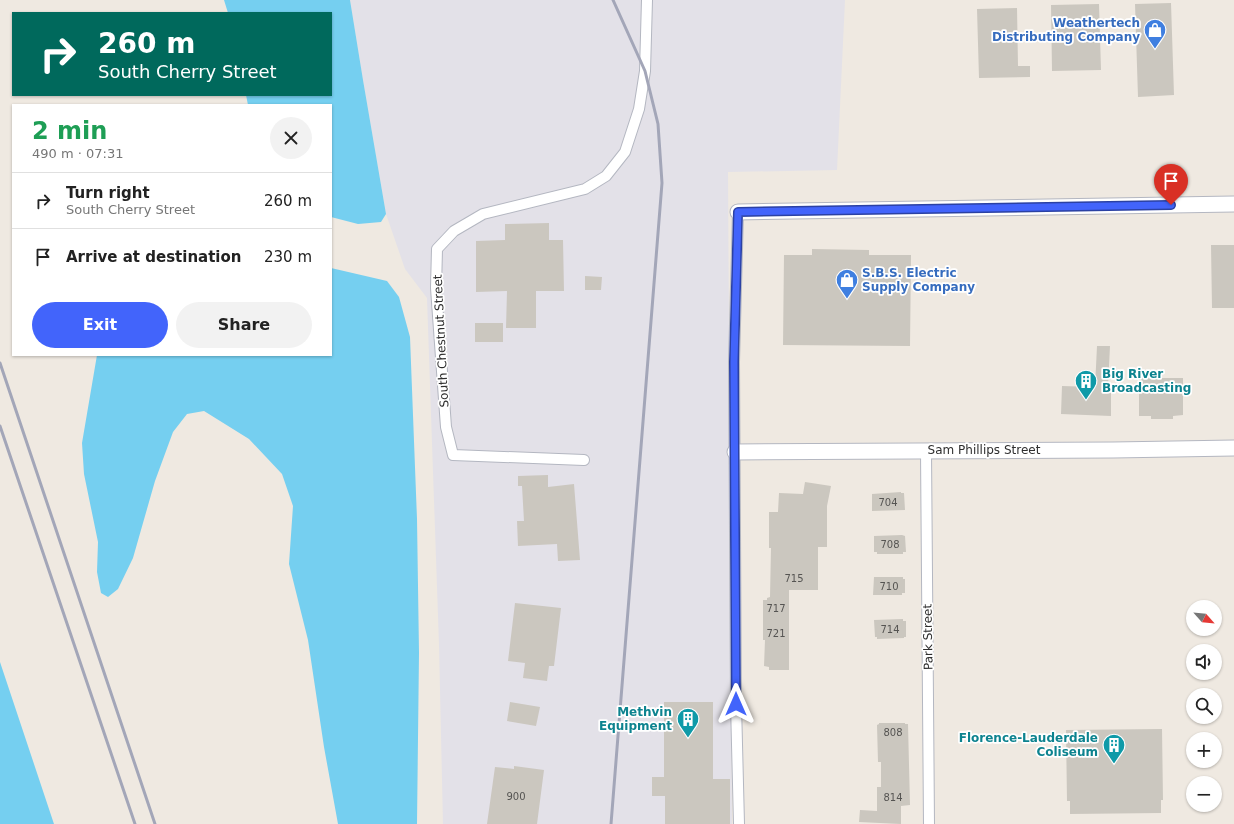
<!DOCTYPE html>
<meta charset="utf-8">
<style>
body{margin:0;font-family:"DejaVu Sans",sans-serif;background:#f2f2f2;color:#222;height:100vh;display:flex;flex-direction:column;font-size:15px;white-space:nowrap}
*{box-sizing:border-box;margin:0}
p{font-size:13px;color:#767676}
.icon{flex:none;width:22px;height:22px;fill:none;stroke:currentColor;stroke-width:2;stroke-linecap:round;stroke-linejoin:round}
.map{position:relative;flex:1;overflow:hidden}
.details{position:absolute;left:12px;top:104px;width:320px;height:252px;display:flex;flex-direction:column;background:#fff;border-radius:0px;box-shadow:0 1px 3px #0004}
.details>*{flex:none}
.hud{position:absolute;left:12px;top:12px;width:320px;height:84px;border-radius:0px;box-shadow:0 1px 3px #0004;background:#00695c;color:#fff;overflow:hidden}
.needle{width:26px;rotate:117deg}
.fabs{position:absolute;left:1186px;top:600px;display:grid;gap:8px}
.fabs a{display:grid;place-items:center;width:36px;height:36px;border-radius:50%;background:#fff;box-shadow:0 1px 3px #0004;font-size:20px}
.pin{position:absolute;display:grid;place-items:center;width:34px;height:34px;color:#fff;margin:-41px -17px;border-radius:50% 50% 50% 0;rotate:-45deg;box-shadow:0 0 4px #0007}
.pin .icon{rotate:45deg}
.me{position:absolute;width:44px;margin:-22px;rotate:0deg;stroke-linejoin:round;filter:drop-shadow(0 0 3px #0008)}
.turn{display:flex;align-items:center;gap:14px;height:84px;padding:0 20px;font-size:18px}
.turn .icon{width:52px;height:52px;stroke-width:2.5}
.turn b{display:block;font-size:28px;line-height:34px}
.round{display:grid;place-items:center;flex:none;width:42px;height:42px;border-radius:21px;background:#f2f2f2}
.head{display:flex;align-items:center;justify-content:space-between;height:68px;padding:0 20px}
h1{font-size:24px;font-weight:600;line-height:30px;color:#1e9e55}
.action{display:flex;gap:8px;margin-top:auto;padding:8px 20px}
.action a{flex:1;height:46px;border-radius:24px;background:#4264fb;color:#fff;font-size:16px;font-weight:600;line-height:46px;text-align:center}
.action a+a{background:#f2f2f2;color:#222}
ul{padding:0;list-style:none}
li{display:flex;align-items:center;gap:12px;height:56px;padding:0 20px;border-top:1px solid #e0e0e0}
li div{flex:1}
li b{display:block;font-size:15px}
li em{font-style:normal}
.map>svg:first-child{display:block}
.industrial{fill:#e3e1e8}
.water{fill:#75cff0}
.building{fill:#cbc7bf}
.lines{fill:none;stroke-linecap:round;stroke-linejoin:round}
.street-casing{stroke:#b4b7c1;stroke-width:12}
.secondary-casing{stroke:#b4b7c1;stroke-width:17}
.street{stroke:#fff;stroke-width:10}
.secondary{stroke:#fff;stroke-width:15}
.rail{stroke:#a3a6b8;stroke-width:3}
.route-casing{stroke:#2b41a3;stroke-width:10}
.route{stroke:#4264fb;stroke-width:7}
.labels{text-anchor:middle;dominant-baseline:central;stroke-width:3.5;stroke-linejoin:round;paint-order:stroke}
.number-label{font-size:10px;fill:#555452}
.shop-label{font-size:12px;font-weight:bold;fill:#366cbe;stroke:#fff;text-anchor:end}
.street-label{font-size:12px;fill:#2e2e2e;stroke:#fff}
.culture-label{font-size:12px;font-weight:bold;fill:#0d838f;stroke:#fff;text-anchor:end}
</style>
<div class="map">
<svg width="1234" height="824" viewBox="0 0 1234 824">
<rect width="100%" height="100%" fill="#efe9e1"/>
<path class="industrial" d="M 350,0 L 845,0 L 837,170 L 728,172 L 732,824 L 443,824 L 439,645 L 427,298 L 405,269 L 386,214 L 363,80 Z"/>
<path class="water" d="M 224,0 L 350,0 L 363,80 L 386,214 L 381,222 L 358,224 L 331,217 L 331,105 L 248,105 L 246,95 L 331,95 L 331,13 L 228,13 Z
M 331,268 L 387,281 L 399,297 L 410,337 L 417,519 L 419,653 L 417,824 L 338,824 L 324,747 L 308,640 L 289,564 L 293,506 L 282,474 L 249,439 L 204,411 L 187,414 L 173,432 L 155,481 L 133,558 L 118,589 L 108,597 L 101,593 L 97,572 L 98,542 L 84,474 L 82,443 L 97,355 L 331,355 Z
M 0,662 L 54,824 L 0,824 Z"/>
<path class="building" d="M 1171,3 L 1174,95 L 1138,97 L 1135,4 Z
M 1099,4 L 1101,70 L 1052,71 L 1051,5 Z
M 1017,8 L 1018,66 L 1030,66 L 1030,77 L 979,78 L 977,9 Z
M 549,223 L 549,240 L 563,240 L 564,291 L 536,291 L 536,328 L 506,328 L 507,291 L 476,292 L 476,241 L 505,240 L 505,224 Z
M 1211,245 L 1234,245 L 1234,308 L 1212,308 Z
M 812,249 L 869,250 L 869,255 L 911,255 L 910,346 L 783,345 L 784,255 L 812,255 Z
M 585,276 L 602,277 L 601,290 L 585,290 Z
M 475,323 L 503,323 L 503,342 L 475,342 Z
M 1097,346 L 1110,346 L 1108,387 L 1111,387 L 1111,416 L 1061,414 L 1062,386 L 1095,387 Z
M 1139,378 L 1183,378 L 1183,415 L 1173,416 L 1173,419 L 1151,419 L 1151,416 L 1139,416 Z
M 548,475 L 548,487 L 574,484 L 580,560 L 558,561 L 557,544 L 518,546 L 517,521 L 524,521 L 522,486 L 518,486 L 518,476 Z
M 805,482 L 831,486 L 827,506 L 827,547 L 818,547 L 818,590 L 789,590 L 789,670 L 769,670 L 769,667 L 764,666 L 765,640 L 763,640 L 763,600 L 767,600 L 767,598 L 770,597 L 771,548 L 769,548 L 769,512 L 778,512 L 779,493 L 803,494 Z
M 901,492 L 901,493 L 904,493 L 905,510 L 872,511 L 872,494 Z
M 902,535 L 905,536 L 906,552 L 903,552 L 903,554 L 877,554 L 877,552 L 874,552 L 874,536 Z
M 874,577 L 903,577 L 903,579 L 905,579 L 905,593 L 902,593 L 902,595 L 873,595 Z
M 515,603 L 561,608 L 554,666 L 549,666 L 547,681 L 523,678 L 525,663 L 508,661 Z
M 903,619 L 903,621 L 906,621 L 906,637 L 904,637 L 904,638 L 877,639 L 877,637 L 875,637 L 874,620 Z
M 510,702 L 540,707 L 536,726 L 507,721 Z
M 664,702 L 713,702 L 713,779 L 730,779 L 730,824 L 665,824 L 665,796 L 652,796 L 652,777 L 664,777 Z
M 879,723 L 905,723 L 905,724 L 908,724 L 910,805 L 901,806 L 901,824 L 859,822 L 860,810 L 877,811 L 877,787 L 881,787 L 881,762 L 878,762 L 877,725 L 879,724 Z
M 1162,729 L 1163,800 L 1161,800 L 1161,813 L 1070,814 L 1070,801 L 1067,801 L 1066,730 Z
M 514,766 L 544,770 L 537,824 L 487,824 L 495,767 L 514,769 Z"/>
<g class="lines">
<g class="street-casing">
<path id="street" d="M 738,212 L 734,362 L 736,704 L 739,824
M 926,451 L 929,824
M 584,460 L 453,455 L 446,427 L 436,288 L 437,249 L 454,231 L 483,214 L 585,189 L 606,176 L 625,152 L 639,109 L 645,71 L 647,0"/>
</g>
<g class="secondary-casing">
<path id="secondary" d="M 738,212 L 1234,204
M 735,452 L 1113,450 L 1234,448"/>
</g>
<use href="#street" class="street"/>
<use href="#secondary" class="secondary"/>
<path class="rail" d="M 0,363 L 155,824
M 0,426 L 135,824
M 611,824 L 662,183 L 658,124 L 645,71 L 613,0"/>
</g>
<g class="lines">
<g class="route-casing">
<path id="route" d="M 736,704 L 734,362 L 738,212 L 1171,205"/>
</g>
<use href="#route" class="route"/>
</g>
<defs>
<g id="shop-pin" transform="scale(1.15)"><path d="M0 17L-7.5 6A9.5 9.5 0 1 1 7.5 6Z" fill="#3f7fe0" stroke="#fff"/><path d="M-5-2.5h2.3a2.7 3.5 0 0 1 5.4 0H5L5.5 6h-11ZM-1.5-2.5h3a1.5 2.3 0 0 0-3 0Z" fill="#fff"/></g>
<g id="building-pin" transform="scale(1.15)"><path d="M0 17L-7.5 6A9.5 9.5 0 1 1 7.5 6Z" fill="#0f9aa8" stroke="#fff"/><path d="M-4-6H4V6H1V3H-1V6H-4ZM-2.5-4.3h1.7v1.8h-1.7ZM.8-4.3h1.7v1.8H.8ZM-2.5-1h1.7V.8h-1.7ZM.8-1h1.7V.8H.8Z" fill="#fff"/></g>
</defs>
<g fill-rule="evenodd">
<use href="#shop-pin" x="1155" y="30"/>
<use href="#shop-pin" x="847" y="280"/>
<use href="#building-pin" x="1086" y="381"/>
<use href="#building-pin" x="688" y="719"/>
<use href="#building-pin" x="1114" y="745"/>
</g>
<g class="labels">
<g class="number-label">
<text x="888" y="502">704</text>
<text x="890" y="544">708</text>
<text x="794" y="578">715</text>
<text x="889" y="586">710</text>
<text x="776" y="608">717</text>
<text x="890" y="629">714</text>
<text x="776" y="633">721</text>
<text x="893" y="732">808</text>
<text x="516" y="796">900</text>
<text x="893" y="797">814</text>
</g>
<g class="shop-label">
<text x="1140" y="23">Weathertech<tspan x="1140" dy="14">Distributing Company</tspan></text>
<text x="862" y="273" text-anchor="start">S.B.S. Electric<tspan x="862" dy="14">Supply Company</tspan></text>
</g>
<g class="street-label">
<text transform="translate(441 341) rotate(-93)">South Chestnut Street</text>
<text x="984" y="450">Sam Phillips Street</text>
<text transform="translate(928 637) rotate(-91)">Park Street</text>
</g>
<g class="culture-label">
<text x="1102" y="374" text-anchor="start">Big River<tspan x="1102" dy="14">Broadcasting</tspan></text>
<text x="672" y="712">Methvin<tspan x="672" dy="14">Equipment</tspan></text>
<text x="1098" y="738">Florence-Lauderdale<tspan x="1098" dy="14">Coliseum</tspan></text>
</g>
</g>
</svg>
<div class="fabs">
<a><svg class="needle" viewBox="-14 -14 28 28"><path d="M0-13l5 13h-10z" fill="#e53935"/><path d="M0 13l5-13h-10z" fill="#767676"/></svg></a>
<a><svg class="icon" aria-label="sound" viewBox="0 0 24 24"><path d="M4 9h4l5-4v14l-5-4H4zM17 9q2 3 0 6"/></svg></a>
<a><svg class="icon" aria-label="search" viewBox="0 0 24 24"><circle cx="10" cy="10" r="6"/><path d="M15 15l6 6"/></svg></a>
<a>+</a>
<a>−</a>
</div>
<div class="pin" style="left:1171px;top:205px;background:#d93025"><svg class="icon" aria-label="arrive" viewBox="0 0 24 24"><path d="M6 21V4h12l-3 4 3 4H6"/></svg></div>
<svg class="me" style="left:736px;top:704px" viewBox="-20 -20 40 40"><path d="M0-17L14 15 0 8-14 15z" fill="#4264fb" stroke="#fff" stroke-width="4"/></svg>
<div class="hud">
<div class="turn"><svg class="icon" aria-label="right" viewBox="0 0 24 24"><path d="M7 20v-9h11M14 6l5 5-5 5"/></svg><div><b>260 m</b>South Cherry Street</div></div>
</div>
<section class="details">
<div class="head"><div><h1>2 min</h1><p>490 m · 07:31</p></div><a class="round"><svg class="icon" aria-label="close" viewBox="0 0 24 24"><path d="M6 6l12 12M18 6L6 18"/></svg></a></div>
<ul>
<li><svg class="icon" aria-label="right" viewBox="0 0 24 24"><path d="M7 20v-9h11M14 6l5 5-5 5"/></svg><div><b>Turn right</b><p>South Cherry Street</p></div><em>260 m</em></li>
<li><svg class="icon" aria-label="arrive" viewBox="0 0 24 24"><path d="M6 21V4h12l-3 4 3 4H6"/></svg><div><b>Arrive at destination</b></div><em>230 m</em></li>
</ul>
<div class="action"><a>Exit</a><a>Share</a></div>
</section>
</div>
